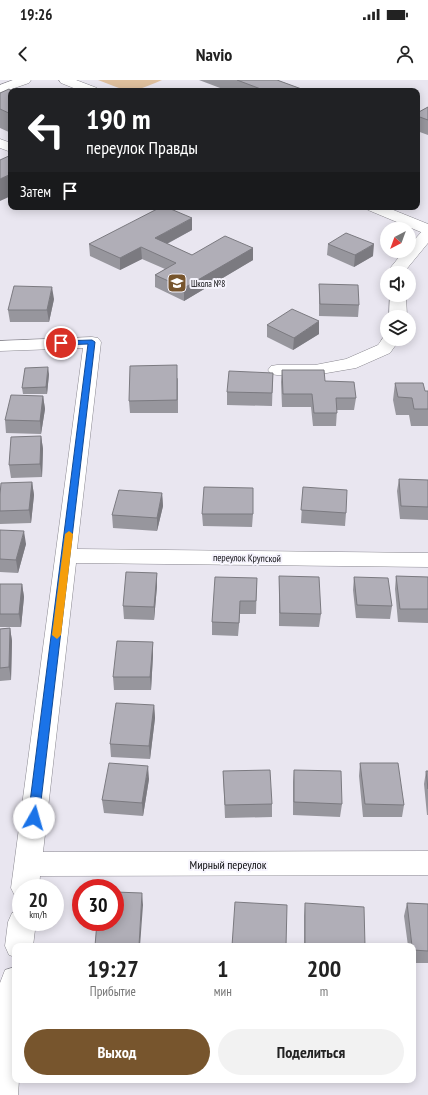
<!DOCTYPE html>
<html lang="ru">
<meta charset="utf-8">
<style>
body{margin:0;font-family:"PT Sans Narrow",sans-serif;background:#f2f2f2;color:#222;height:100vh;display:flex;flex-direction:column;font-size:15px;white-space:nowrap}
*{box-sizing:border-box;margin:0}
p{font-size:13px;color:#767676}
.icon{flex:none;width:22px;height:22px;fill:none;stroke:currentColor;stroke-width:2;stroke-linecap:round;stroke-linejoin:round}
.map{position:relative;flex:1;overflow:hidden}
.side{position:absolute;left:12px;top:863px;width:404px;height:140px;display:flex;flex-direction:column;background:#fff;border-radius:8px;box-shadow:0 2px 10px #0003}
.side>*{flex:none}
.guide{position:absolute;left:8px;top:8px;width:412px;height:122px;border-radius:8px;box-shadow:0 2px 10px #0003;background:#202124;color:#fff;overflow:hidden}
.needle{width:26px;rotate:221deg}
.fabs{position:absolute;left:380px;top:142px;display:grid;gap:8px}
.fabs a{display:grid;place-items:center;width:36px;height:36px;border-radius:50%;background:#fff;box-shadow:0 2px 10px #0003;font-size:20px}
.speed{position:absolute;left:12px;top:799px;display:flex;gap:8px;font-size:20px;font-weight:700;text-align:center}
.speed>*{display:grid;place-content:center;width:52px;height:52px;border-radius:50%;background:#fff;box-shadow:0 2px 10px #0003;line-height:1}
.speed small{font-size:10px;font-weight:400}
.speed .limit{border:6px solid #d22;background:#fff;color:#111}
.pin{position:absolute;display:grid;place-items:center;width:34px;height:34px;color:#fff;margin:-17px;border:2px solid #fff;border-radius:50%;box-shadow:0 1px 4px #0007}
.me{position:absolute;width:44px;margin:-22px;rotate:7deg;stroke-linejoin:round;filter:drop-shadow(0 0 3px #0008)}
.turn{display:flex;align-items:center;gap:14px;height:84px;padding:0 12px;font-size:18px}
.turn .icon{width:52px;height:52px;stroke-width:2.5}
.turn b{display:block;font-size:28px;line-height:34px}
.then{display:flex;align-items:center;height:38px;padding:0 12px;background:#0003;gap:8px;font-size:15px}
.eta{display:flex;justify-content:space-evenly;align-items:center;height:68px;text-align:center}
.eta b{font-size:24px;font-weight:700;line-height:28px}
.button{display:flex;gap:8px;margin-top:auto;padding:8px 12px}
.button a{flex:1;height:46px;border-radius:24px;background:#77552d;color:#fff;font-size:16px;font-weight:700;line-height:46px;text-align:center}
.button a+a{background:#f2f2f2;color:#222}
.status{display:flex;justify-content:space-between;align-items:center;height:28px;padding:0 20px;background:#fff;direction:ltr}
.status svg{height:11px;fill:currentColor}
header{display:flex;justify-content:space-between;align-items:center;height:52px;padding:0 12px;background:#fff;font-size:18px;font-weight:700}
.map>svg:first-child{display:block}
.green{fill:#dfc09e}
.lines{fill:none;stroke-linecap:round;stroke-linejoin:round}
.minor-casing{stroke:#89878f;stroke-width:1}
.highway-casing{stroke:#89878f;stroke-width:1}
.minor{fill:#fff;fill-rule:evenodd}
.highway{fill:#fff;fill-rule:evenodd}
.wall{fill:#97969d}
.shaded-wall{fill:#7b7a80}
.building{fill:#b0aeb7;stroke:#7b7a80}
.route{fill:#1a73e8;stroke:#114b97}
.slow{fill:#f59e0b}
.labels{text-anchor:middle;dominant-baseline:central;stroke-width:4;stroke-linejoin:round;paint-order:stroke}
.far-poi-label{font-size:9px;fill:#0b0b0e;stroke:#f6f4fd;text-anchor:start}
.street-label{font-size:10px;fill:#0b0b0e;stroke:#f6f4fd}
.near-street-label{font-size:12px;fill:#0b0b0e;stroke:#f6f4fd}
</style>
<div class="status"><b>19:26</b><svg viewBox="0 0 49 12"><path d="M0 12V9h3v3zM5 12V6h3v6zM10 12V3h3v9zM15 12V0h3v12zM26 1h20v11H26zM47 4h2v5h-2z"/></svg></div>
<header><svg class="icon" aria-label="back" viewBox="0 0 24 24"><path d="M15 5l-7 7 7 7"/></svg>Navio<svg class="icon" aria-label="person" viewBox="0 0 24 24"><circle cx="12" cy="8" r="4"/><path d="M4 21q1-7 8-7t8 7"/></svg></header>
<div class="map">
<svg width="428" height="1015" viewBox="0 0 428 1015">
<rect width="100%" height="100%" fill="#e9e6f0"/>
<path class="green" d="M 98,0 L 162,0 C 129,14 131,13 98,0 Z"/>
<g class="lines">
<g class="minor-casing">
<path id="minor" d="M 13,0 L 31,0 L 29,3 L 0,13 L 0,5 Z
M 0,59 L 11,63 L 11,72 L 0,68 Z
M 428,148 L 428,163 L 405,191 L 405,193 L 389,193 L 391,187 L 404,171 L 409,171 L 409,166 L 423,150 Z
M 390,215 L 406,215 L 407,237 L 389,237 Z
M 385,255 L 387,255 L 387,259 L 400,259 L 390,273 L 356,288 L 315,295 L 277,295 L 271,294 L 268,290 L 271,286 L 277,285 L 315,285 L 346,279 L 378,265 Z
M 92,257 L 98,258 L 101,262 L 77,469 L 428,473 L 428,487 L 76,483 L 43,772 L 428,771 L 428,795 L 40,796 L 39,808 L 21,808 L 21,819 L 15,816 L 11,808 L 83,268 L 0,271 L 0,261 Z
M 21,830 L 21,842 L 36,842 L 33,866 L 15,866 L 15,877 L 9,875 L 5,866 L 8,842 L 12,833 Z
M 15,887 L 15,1000 L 19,1000 L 18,1015 L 0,1015 L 0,903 L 5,890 Z"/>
</g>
<g class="highway-casing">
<path id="highway" d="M 59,0 L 76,0 L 97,8 L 98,11 L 81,11 L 61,3 Z
M 366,127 L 386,127 L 428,144 L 428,155 L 368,130 Z"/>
</g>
<use href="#minor" class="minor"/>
<use href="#highway" class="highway"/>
</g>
<path class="wall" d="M 199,0 L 277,0 L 307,11 L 228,11 Z
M 11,11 L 11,53 L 0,48 L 0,13 Z
M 428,27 L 428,55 L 417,51 L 417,33 Z
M 192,150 L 167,164 L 192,175 L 253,168 L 253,180 L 184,221 L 155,207 L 155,195 L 165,189 L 142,179 L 120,190 L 90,176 L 89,164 Z
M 328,164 L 373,176 L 354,187 L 327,175 Z
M 319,204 L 359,225 L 358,237 L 319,236 Z
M 54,219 L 49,242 L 10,242 L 8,230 Z
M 267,245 L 319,254 L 293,270 L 267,257 Z
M 282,290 L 325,301 L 356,318 L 354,330 L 337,330 L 336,346 L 313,346 L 311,327 L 282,327 L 281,302 Z
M 273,293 L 272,326 L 227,325 L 227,312 Z
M 49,294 L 47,314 L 23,314 L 22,308 Z
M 178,298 L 178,333 L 130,333 L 129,321 Z
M 395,303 L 425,311 L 428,311 L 428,346 L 411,346 L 409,335 L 396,335 L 393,320 Z
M 43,316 L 45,329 L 41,354 L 6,353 L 5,340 Z
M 41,356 L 43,369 L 42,397 L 11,398 L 9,385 Z
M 399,399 L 428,400 L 428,440 L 400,439 L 397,411 Z
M 32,402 L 34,415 L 31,443 L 0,444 L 0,415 Z
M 303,407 L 346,433 L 345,446 L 301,443 Z
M 162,413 L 163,426 L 157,451 L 113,448 L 112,435 Z
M 202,434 L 253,434 L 252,447 L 203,446 Z
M 0,450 L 26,464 L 18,493 L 0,492 Z
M 157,493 L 157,506 L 154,540 L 124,539 L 123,526 Z
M 279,496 L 321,534 L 319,547 L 279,546 Z
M 396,496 L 428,497 L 428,543 L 398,542 L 395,509 Z
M 354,497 L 392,526 L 390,539 L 356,538 L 353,510 Z
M 257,498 L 256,534 L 240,534 L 238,556 L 212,555 L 212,542 Z
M 0,504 L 22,504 L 24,517 L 21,547 L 0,547 Z
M 10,548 L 12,561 L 11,600 L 0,601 L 0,549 Z
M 153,562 L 153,575 L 151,610 L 114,610 L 113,597 Z
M 154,625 L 155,638 L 150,679 L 111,677 L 110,664 Z
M 360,683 L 404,725 L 402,737 L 363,737 L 359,696 Z
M 294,690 L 342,724 L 340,737 L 293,735 L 293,702 Z
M 223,691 L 272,724 L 272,737 L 225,738 Z
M 426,691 L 428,691 L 428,735 L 427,735 L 424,704 Z
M 149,699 L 143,736 L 104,733 L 102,720 Z
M 305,823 L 365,866 L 304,866 L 304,836 Z
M 407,823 L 428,824 L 428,883 L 413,883 L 413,866 L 408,866 L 404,836 Z"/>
<path class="shaded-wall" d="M 11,94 L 11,116 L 0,121 L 0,99 Z
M 192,138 L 192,150 L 155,170 L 155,158 Z
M 374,164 L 373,176 L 354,187 L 355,175 Z
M 141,167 L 142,179 L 120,190 L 120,178 Z
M 253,168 L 253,180 L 184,221 L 184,208 Z
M 52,207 L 54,219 L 49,242 L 47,230 Z
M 319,241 L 319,254 L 293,270 L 294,258 Z
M 48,287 L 49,294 L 47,314 L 46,307 Z
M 43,316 L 45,329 L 41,354 L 40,341 Z
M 41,356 L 43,369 L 42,397 L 40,384 Z
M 32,402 L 34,415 L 31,443 L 29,430 Z
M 162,413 L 163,426 L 157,451 L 157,438 Z
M 24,451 L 26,464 L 18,493 L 16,480 Z
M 157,493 L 157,506 L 154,540 L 154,527 Z
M 22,504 L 24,517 L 21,547 L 19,534 Z
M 10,548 L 12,561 L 11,600 L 9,587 Z
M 153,562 L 153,575 L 151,610 L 150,597 Z
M 154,625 L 155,638 L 150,679 L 149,666 Z
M 148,686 L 149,699 L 143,736 L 142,723 Z
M 142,813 L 143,825 L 140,866 L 139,866 Z"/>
<path class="building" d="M 237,0 L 277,0 L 307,11 L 266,11 Z
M 9,9 L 12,11 L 11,11 L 11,34 L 0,29 L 0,13 Z
M 428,27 L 428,40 L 417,36 L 417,33 Z
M 11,75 L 11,94 L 0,99 L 0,80 Z
M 161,127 L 166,127 L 192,138 L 155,158 L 192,175 L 225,156 L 253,168 L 184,208 L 155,195 L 176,183 L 141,167 L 120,178 L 89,164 Z
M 346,153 L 374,164 L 355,175 L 328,164 Z
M 319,204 L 358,205 L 359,225 L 320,224 Z
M 14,206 L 52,207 L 47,230 L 8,230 Z
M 292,229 L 319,241 L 294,258 L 267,245 Z
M 177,285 L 177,320 L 129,321 L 130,286 Z
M 48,287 L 46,307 L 22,308 L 25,288 Z
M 282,290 L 324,290 L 325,301 L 354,302 L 356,318 L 336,318 L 337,333 L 314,333 L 312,314 L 283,314 Z
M 229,291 L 273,293 L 272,313 L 227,312 Z
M 395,303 L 423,303 L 425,311 L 428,311 L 428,329 L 414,329 L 412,318 L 398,317 Z
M 11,315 L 43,316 L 40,341 L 5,340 Z
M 41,356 L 40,384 L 9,385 L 11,357 Z
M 399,399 L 428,400 L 428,427 L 401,426 Z
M 32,402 L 29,430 L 0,431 L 0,415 L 1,403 Z
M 204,407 L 253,408 L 253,434 L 202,434 Z
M 303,407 L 347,410 L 346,433 L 301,430 Z
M 119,410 L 162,413 L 157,438 L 112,435 Z
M 0,450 L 24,451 L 16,480 L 0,479 Z
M 126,492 L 157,493 L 154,527 L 123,526 Z
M 279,496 L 319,497 L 321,534 L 280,533 Z
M 396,496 L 428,497 L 428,529 L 400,529 Z
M 215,497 L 257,498 L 256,521 L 240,521 L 239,543 L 212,542 Z
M 354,497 L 388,498 L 392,526 L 357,525 Z
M 0,504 L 22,504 L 19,534 L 0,534 Z
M 10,548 L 9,587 L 0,588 L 0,549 Z
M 117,561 L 153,562 L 150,597 L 113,597 Z
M 116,623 L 154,625 L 149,666 L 110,664 Z
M 109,683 L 148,686 L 142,723 L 102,720 Z
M 360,683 L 398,683 L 404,725 L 365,724 Z
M 270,690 L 272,724 L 225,725 L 223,691 Z
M 294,690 L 341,691 L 342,724 L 294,722 Z
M 426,691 L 428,691 L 428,709 Z
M 115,812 L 142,813 L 139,866 L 95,866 L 97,842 L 115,842 Z
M 235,822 L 287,825 L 286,866 L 232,866 Z
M 305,823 L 364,827 L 365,866 L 305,866 Z
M 407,823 L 428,824 L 428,871 L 413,870 L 413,866 L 412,866 Z"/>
<path class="route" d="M 92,260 L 95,262 L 39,738 L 38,741 L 34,743 L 30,741 L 28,738 L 88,264 L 61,265 L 57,263 L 61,261 Z"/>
<path class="slow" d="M 69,451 L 73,454 L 61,555 L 57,559 L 52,555 L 65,454 Z"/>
<defs>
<g id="school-square" transform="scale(1)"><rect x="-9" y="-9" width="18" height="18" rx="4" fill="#77552d" stroke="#f6f4fd"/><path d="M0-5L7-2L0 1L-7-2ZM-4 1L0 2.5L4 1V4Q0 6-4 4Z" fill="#fff"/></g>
</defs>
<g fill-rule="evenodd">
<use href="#school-square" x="177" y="203"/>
</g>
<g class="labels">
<g class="far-poi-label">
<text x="191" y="203">Школа №8</text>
</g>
<g class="street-label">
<text transform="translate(247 478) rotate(1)">переулок Крупской</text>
</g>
<g class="near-street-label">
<text x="228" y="784">Мирный переулок</text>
</g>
</g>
</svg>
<div class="fabs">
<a><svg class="needle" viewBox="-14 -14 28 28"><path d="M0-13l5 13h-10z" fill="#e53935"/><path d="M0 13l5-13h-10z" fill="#767676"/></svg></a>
<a><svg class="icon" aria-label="sound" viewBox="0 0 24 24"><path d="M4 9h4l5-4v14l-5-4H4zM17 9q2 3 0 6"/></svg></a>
<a><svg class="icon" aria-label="layers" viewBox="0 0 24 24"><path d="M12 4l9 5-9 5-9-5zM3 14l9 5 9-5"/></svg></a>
</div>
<div class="speed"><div>20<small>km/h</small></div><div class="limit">30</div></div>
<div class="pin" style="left:61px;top:263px;background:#d93025"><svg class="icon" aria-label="arrive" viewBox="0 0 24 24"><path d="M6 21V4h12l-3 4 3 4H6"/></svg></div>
<svg class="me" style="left:34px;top:738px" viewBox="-20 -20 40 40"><circle r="19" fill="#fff"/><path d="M0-13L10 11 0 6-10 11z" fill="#1a73e8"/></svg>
<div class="guide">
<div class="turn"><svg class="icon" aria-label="left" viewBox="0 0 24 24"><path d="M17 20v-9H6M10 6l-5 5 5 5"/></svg><div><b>190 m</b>переулок Правды</div></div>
<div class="then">Затем<svg class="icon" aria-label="arrive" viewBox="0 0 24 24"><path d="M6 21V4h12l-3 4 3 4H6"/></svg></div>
</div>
<section class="side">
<div class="eta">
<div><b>19:27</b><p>Прибытие</p></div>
<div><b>1</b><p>мин</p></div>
<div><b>200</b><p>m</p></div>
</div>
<div class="button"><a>Выход</a><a>Поделиться</a></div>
</section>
</div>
